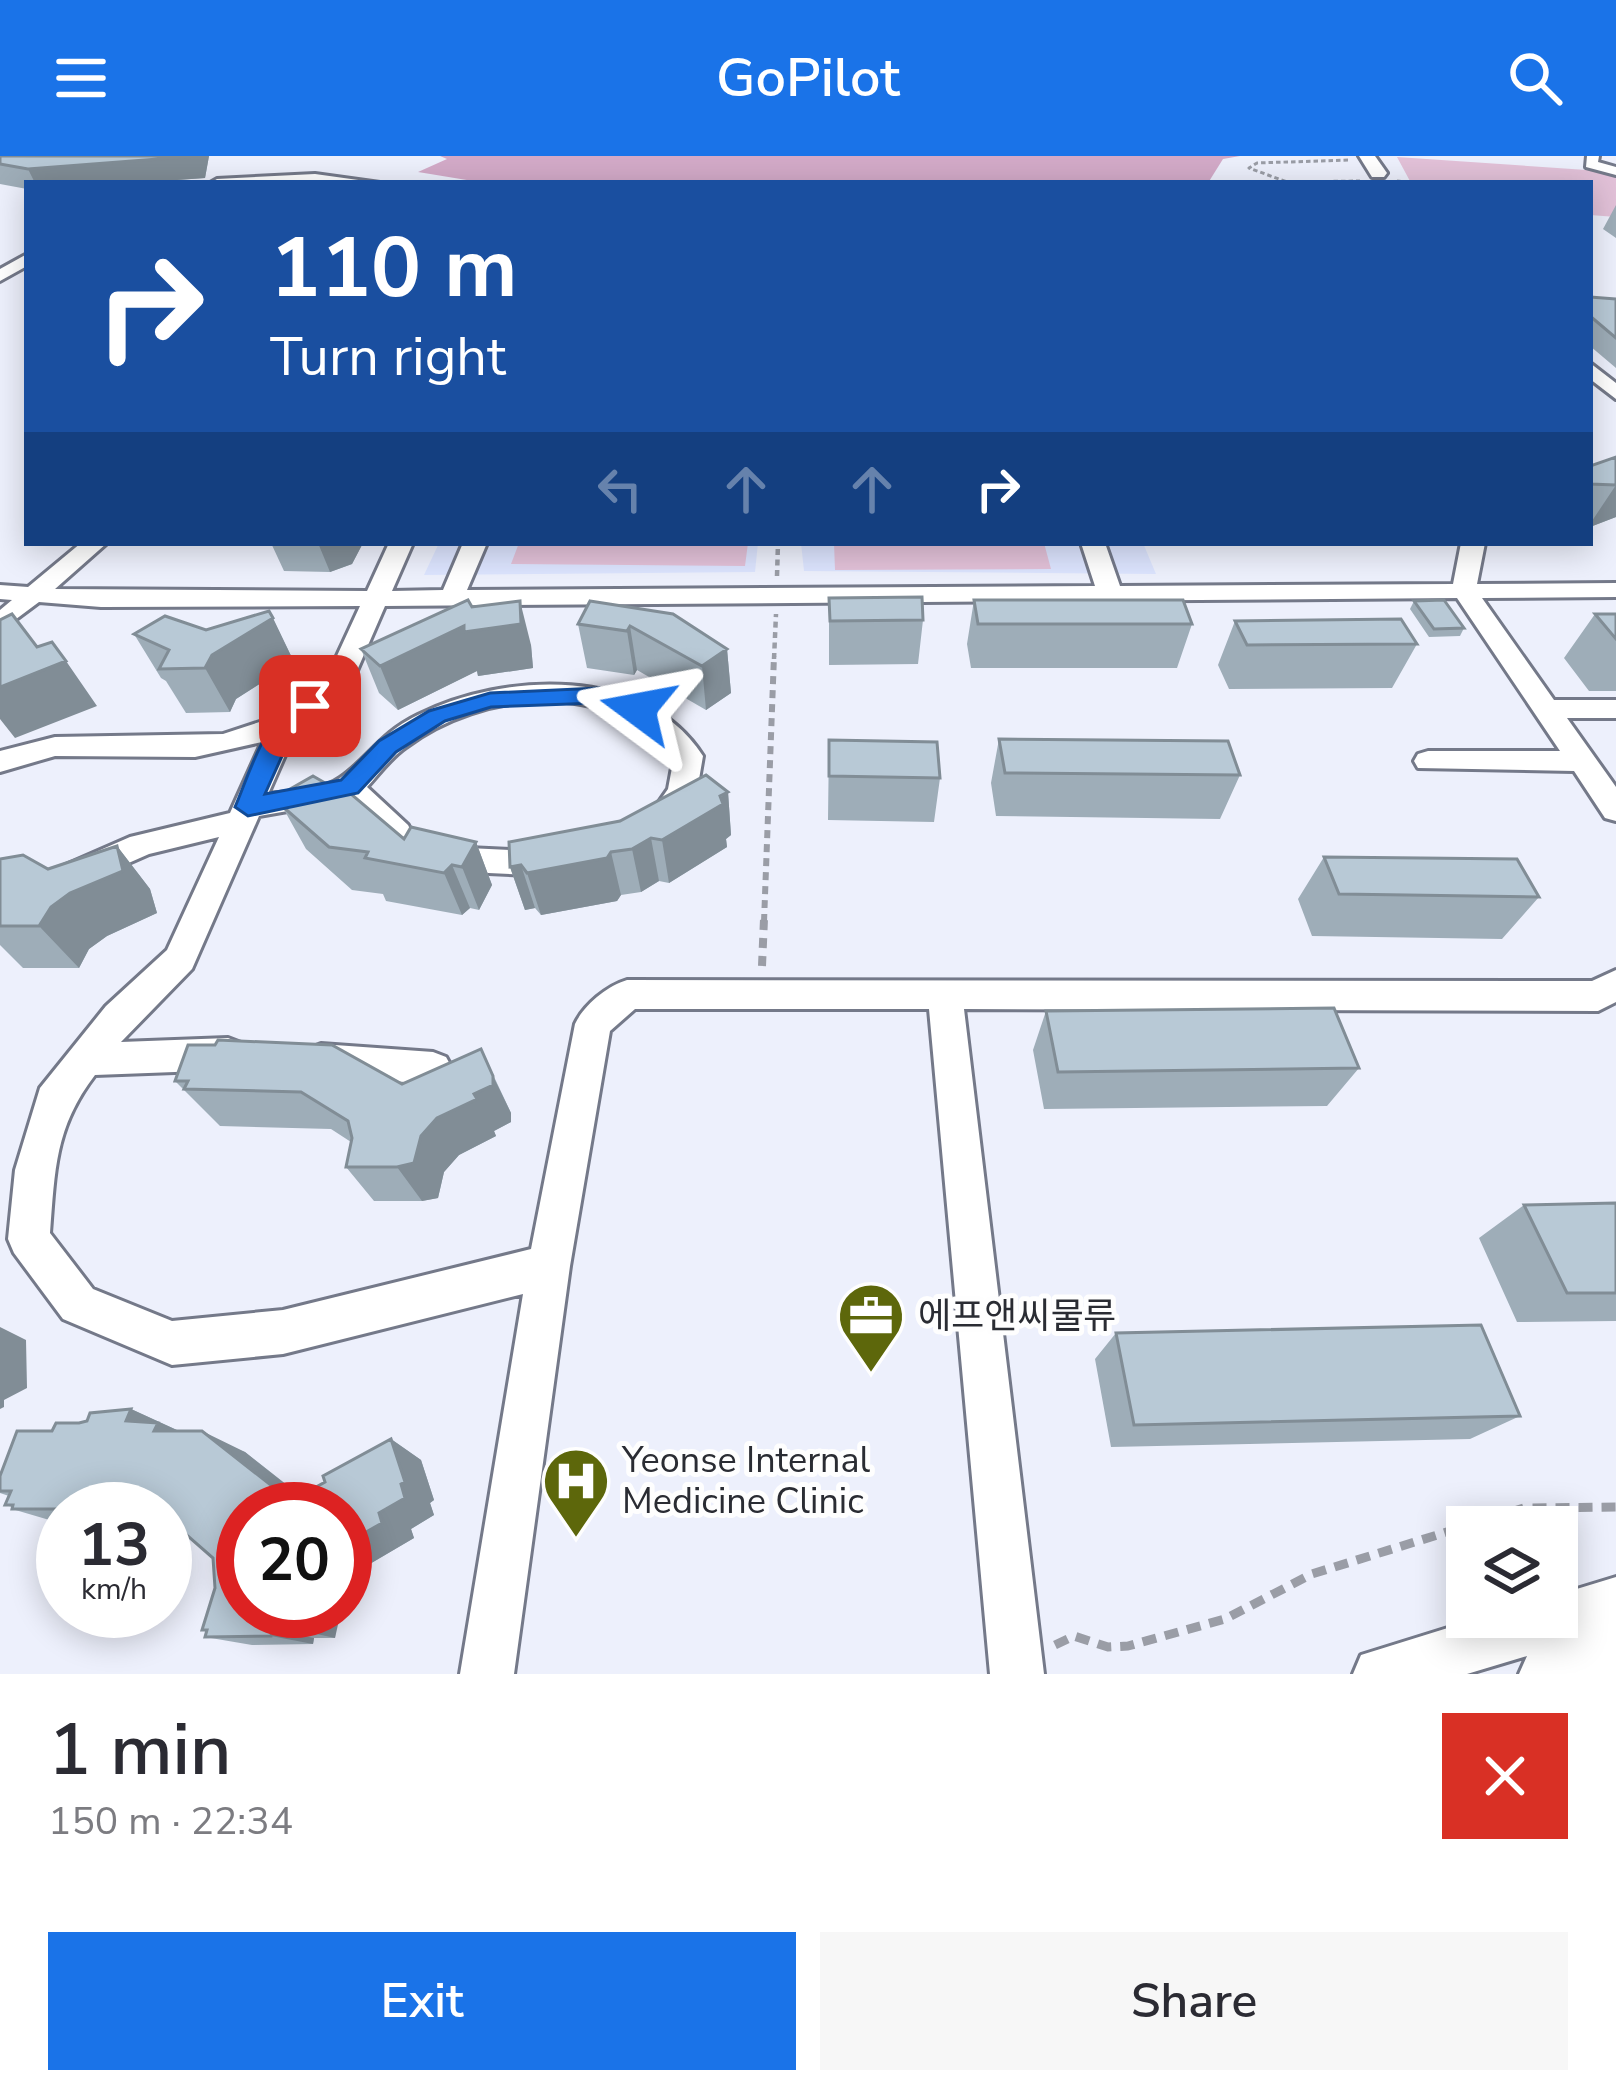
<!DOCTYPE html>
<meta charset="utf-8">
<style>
body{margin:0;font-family:"Nunito Sans","Noto Sans KR",sans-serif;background:#f7f7f7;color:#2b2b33;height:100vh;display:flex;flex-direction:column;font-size:45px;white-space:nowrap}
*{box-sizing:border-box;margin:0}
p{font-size:39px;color:#7c7c81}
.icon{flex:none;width:66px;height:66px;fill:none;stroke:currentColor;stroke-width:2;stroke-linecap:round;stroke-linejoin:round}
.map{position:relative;height:1518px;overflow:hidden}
.drawer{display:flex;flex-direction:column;background:#fff;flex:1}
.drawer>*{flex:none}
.top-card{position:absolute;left:24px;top:24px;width:1569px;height:366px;border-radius:0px;box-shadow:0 6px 30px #0003;background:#1a4fa0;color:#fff;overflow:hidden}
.controls{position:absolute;left:1446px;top:1350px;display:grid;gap:24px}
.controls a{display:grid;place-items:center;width:132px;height:132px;border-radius:0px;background:#fff;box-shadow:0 6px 30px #0003;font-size:60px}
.speed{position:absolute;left:36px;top:1326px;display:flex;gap:24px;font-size:60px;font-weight:700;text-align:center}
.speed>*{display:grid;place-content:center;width:156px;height:156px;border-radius:50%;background:#fff;box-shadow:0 6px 30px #0003;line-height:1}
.speed small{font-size:30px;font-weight:400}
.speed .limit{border:18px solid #d22;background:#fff;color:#111}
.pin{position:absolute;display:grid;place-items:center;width:102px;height:102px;color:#fff;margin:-51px;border-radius:24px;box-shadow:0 6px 18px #0006}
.me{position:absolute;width:132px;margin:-66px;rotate:283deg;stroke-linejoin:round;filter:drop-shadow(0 0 9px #0008)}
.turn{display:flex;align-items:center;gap:42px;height:252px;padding:0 48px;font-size:54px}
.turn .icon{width:156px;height:156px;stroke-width:2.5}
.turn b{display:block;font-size:84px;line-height:102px}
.lanes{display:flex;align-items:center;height:114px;padding:0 48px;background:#0003;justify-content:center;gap:60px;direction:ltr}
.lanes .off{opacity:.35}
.round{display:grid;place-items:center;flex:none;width:126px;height:126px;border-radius:0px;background:#f7f7f7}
.head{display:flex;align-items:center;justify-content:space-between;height:204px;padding:0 48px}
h1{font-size:72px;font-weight:600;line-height:90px}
.cta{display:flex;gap:24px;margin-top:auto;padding:24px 48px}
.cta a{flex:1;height:138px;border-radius:0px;background:#1a73e8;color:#fff;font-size:48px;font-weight:600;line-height:138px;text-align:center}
.cta a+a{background:#f7f7f7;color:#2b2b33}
header{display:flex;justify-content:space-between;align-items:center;height:156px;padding:0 48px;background:#1a73e8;color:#fff;font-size:54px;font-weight:600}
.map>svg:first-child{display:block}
.built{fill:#dce4fe}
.green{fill:#e2c1d8}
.forest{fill:#d3aac8}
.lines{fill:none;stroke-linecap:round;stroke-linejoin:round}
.minor-casing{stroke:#747989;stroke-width:6}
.major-casing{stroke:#747989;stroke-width:6}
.path-far4{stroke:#9a9da6;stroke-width:3;stroke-dasharray:4.5 3;stroke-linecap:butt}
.path-far3{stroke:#9a9da6;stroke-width:4.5;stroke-dasharray:6 4.5;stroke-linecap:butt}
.path-far2{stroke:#9a9da6;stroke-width:6;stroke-dasharray:8 6;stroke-linecap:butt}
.path-far1{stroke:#9a9da6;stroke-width:8;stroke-dasharray:10 8;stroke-linecap:butt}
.path{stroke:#9a9da6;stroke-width:9;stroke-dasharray:14 9;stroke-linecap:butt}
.minor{fill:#fff;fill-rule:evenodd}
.major{fill:#fff;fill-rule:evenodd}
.wall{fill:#9eadb8}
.shaded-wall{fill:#818d96}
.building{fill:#b8c9d6;stroke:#818d96;stroke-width:3}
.route{fill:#1a73e8;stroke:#114b97;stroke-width:3}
.labels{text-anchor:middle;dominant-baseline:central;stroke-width:10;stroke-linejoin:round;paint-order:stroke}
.near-poi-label{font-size:36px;fill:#2a2c33;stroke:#fefefe;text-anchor:start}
</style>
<header><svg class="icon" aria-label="menu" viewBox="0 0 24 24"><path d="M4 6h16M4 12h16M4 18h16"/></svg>GoPilot<svg class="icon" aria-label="search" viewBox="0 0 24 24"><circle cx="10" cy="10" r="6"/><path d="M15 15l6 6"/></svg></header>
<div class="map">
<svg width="1616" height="1518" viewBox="0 0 1616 1518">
<rect width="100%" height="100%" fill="#edf0fc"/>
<path class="built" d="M 439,387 L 758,387 L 755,416 L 424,419 Z
M 801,387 L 1143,387 L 1156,418 L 804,415 Z"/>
<path class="green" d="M 1397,1 L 1616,16 L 1616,61 L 1590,59 L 1590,27 L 1411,27 Z
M 519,387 L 748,387 L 745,410 L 511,408 Z
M 834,387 L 1044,387 L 1051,413 L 835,414 Z"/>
<path class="forest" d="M 440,0 L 1240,0 L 1223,3 L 1208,27 L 485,27 L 418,16 L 447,3 Z"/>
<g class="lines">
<g class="minor-casing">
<path id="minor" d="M 1587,0 L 1599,0 L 1598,6 L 1616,11 L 1616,19 L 1586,11 Z
M 315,18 L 380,27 L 210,27 L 217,23 Z
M 27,98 L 27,110 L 0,125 L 0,113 Z
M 1590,207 L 1616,227 L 1616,243 L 1590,223 Z
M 81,387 L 107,387 L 55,433 L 367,435 L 389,387 L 413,387 L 392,435 L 443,434 L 463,387 L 487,387 L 467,434 L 1095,430 L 1081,387 L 1105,387 L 1120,430 L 1453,428 L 1461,387 L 1485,387 L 1477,428 L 1616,427 L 1616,441 L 1482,442 L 1554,544 L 1616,544 L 1616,562 L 1567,562 L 1616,631 L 1616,665 L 1605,662 L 1574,615 L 1418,612 L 1414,605 L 1418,598 L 1428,595 L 1560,595 L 1457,442 L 385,450 L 349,533 L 297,572 L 268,638 C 292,635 320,636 340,622 C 369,602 379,578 418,559 C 504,516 645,509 703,600 L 697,635 L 671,674 L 649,674 L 645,666 L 668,633 L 674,601 C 610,522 482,534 406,591 C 390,602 380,617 367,631 L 408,669 L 412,677 L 408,685 L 386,685 L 345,645 L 259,660 L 192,813 L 121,886 L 228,882 L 241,887 L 246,898 L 241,909 L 228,914 L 95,919 C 55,971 55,1013 50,1077 L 93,1133 L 172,1165 L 283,1154 L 531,1093 L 575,868 C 584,849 607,830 627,824 L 1592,825 L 1616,814 L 1616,846 L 1598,855 L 964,853 L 1044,1518 L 990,1518 L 929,853 L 635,853 L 610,875 L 570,1110 L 514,1518 L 460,1518 L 523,1138 L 283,1198 L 172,1209 L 63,1163 L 14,1097 L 8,1083 L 15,1014 L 40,932 L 106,850 L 167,794 L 219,681 L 149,698 L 47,743 L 0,747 L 0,723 L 43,719 L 130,681 L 230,657 L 262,586 L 195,601 L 55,600 L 0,616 L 0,595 L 55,581 L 223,578 L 275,561 L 324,528 L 360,450 L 101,451 L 39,446 L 0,475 L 0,454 L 12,444 L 0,443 L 0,429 L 28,431 Z
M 444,684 L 468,692 L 553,696 L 564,700 L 569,708 L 564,716 L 553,720 L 467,716 L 433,704 L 428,696 L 433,688 Z
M 321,888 L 433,896 L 446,901 L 452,912 L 446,923 L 433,928 L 321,920 L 308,915 L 303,904 L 308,893 Z
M 1616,1421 L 1616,1518 L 1519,1518 L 1527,1500 L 1467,1518 L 1353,1518 L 1361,1499 L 1483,1461 L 1557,1461 L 1557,1439 Z"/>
</g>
<g class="major-casing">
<path id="major" d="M 1359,0 L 1375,0 L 1387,17 L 1384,21 L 1372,21 Z"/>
</g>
<path class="path-far4" d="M 1348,4 L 1257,7 L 1249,12 L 1287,26 L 1360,25
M 1397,25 L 1421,27"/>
<path class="path-far3" d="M 777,420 L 778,387
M 774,503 L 776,458"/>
<path class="path-far2" d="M 764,766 L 774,500"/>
<path class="path-far1" d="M 762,810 L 764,763"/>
<path class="path" d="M 1055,1489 L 1074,1480 L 1108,1491 L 1128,1490 L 1225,1463 L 1312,1418 L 1524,1352 L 1616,1351"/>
<use href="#minor" class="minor"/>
<use href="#major" class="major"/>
</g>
<path class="wall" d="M 0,0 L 209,0 L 205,22 L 135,27 L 27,27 L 27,33 L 0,28 Z
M 1616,49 L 1616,82 L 1603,73 Z
M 1590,141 L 1616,143 L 1616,212 L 1590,190 Z
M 1616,301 L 1616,361 L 1590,371 L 1590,310 Z
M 271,387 L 363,387 L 352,408 L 330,416 L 284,415 Z
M 829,442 L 923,464 L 918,508 L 829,509 Z
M 974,444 L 1192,468 L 1177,512 L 971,512 L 967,488 Z
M 1414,445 L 1464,472 L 1460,480 L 1429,481 L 1410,453 Z
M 472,451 L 531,489 L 533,512 L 478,520 L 477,515 L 398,554 L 379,537 L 361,493 Z
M 269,455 L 294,506 L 236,543 L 230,556 L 186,557 L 166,525 L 161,522 L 134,478 L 206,474 Z
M 673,458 L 727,493 L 731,537 L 706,554 L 637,514 L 634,519 L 587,512 L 578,468 Z
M 1595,458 L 1616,458 L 1616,535 L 1589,535 L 1564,502 Z
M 1235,465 L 1417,488 L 1392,532 L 1229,533 L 1218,509 Z
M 999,583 L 1240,619 L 1220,663 L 996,660 L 991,627 Z
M 829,584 L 940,622 L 934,666 L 828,664 Z
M 728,636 L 731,679 L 726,683 L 727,691 L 669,727 L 659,725 L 641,736 L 621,739 L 617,745 L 541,759 L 535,752 L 525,754 L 510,711 L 620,665 Z
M 283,637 L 404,683 L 476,686 L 492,729 L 479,754 L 470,752 L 462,759 L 386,745 L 383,738 L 352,734 L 306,693 L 282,650 L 286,644 Z
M 117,690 L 150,733 L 157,757 L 107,780 L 89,793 L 79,812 L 23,812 L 0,789 L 0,703 L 48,713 Z
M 1324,701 L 1539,741 L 1502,783 L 1312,780 L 1298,743 Z
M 1046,855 L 1359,912 L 1327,950 L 1044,953 L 1033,894 Z
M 481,893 L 511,957 L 511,966 L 494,975 L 496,980 L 459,999 L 444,1016 L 438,1042 L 422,1045 L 374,1045 L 346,1011 L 351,986 L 331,973 L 220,970 L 175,925 L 402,928 Z
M 1616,1047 L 1616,1165 L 1517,1166 L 1479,1082 L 1524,1049 Z
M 1116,1177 L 1520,1260 L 1470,1283 L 1111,1291 L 1095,1203 Z
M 131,1253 L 179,1275 L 245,1296 L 301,1340 L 391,1283 L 421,1304 L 434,1344 L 430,1347 L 434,1359 L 411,1373 L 414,1382 L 368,1409 L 345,1439 L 345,1353 L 335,1482 L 314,1482 L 313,1488 L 252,1489 L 205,1481 L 215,1432 L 213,1402 L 177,1370 L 165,1370 L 165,1353 L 63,1353 L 63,1368 L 12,1353 L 13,1351 L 5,1349 L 9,1340 L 0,1337 L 0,1320 L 52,1275 Z"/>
<path class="shaded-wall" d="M 197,0 L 209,0 L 205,22 L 135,27 L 35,27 L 28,13 Z
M 1616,329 L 1616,361 L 1590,371 L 1590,368 Z
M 318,387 L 363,387 L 352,408 L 330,416 Z
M 520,445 L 531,489 L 533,512 L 478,520 L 477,515 L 398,554 L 380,510 Z
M 273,462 L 294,506 L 236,543 L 230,556 L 205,512 L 212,499 Z
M 630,470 L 637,514 L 634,519 L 627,475 Z
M 727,493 L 731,537 L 706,554 L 702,510 Z
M 66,505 L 97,550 L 15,582 L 0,563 L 0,531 Z
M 728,636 L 731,679 L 726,683 L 727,691 L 669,727 L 662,684 Z
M 651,682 L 659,725 L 641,736 L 632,693 Z
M 476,686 L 492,729 L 479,754 L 462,711 Z
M 117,690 L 150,733 L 157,757 L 107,780 L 89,793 L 79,812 L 39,770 L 51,751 Z
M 611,696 L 621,739 L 617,745 L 541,759 L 527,717 Z
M 452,709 L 470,752 L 462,759 L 444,717 Z
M 521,709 L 535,752 L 525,754 L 510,711 Z
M 493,920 L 511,957 L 511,966 L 494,975 L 496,980 L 459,999 L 444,1016 L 438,1042 L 422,1045 L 397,1011 L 437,962 L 474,938 Z
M 0,1171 L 26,1184 L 27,1232 L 4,1244 L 4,1251 L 0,1253 Z
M 131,1253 L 179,1275 L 201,1297 L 126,1265 Z
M 202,1275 L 245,1296 L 317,1353 L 291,1345 Z
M 391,1283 L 421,1304 L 434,1344 L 430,1347 L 434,1359 L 411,1373 L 414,1382 L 368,1409 L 345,1439 L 345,1388 L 379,1357 L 401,1328 Z
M 299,1455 L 341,1455 L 335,1482 L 294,1473 Z
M 272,1474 L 314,1482 L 313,1488 L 271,1480 Z"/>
<path class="building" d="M 0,0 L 197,0 L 28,13 L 0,8 Z
M 1590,141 L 1616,143 L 1616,182 L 1590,160 Z
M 1616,301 L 1616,329 L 1590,328 L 1590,310 Z
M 922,441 L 923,464 L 830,465 L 829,442 Z
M 468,444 L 472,451 L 520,445 L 521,468 L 464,476 L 464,470 L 380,510 L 361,493 Z
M 974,444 L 1183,444 L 1192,468 L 978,468 Z
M 1444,444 L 1464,472 L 1434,473 L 1414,445 Z
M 590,445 L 673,458 L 727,493 L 702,510 L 630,470 L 627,475 L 578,468 Z
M 269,455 L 273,462 L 212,499 L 205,512 L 159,513 L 169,494 L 134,478 L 165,460 L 206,474 Z
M 12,458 L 37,491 L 52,486 L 66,505 L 0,531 L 0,464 Z
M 1595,458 L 1616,458 L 1616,483 Z
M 1401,463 L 1417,488 L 1247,489 L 1235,465 Z
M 999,583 L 1228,585 L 1240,619 L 1005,617 Z
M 829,584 L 937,586 L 940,622 L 829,620 Z
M 706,619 L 728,636 L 720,640 L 723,648 L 662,684 L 651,682 L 632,693 L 611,696 L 607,702 L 527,717 L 521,709 L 510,711 L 509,686 L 620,665 Z
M 313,620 L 339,635 L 344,632 L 404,683 L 411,671 L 476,686 L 462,711 L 452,709 L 444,717 L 365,702 L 368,696 L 329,691 L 282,650 L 288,642 L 283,637 Z
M 117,690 L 123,715 L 70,737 L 51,751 L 39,770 L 0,770 L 0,703 L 23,699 L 48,713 Z
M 1324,701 L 1517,703 L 1539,741 L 1339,738 Z
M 1334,852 L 1359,912 L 1058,916 L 1046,855 Z
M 218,884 L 332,889 L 402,928 L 481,893 L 493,920 L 493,929 L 474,938 L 477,943 L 437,962 L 421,980 L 414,1007 L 397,1011 L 346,1011 L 352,982 L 348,965 L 301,936 L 184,933 L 188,925 L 175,925 L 188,889 L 215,889 Z
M 1616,1047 L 1616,1137 L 1567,1137 L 1524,1049 Z
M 1481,1169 L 1520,1260 L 1134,1269 L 1116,1177 Z
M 131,1253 L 126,1265 L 158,1267 L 154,1275 L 202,1275 L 291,1345 L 325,1326 L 323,1320 L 391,1283 L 405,1326 L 401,1328 L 405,1342 L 379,1357 L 382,1367 L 345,1388 L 345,1353 L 243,1353 L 243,1455 L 299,1455 L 294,1473 L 272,1474 L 271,1480 L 205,1481 L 207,1474 L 202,1474 L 215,1432 L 213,1402 L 165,1360 L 165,1353 L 12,1353 L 13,1349 L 5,1349 L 11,1335 L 0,1335 L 0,1320 L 17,1275 L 52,1275 L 56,1267 L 79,1267 L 87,1265 L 90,1257 Z"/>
<path class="route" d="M 599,532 L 649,553 L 638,560 L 597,547 L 491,551 L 445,565 L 396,596 L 358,637 L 248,660 L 235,651 C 250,618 271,535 318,544 L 322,550 L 295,571 L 265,638 L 341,624 L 379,585 L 429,555 L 490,537 Z"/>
<defs>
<g id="office-pin" transform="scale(3.45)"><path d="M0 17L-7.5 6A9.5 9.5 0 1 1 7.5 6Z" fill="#5d670b" stroke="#fefefe"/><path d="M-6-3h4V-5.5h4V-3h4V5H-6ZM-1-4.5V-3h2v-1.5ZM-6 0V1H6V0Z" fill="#fff"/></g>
<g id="hospital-pin" transform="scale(3.45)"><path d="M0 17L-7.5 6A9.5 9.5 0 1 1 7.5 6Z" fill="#5d670b" stroke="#fefefe"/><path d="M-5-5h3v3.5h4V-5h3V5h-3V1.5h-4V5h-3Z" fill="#fff"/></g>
</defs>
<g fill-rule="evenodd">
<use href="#office-pin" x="871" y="1160"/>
<use href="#hospital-pin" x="576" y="1325"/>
</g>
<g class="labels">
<g class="near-poi-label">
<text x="918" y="1160">에프앤씨물류</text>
<text x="622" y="1304">Yeonse Internal<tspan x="622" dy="41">Medicine Clinic</tspan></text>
</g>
</g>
</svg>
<div class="controls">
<a><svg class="icon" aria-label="layers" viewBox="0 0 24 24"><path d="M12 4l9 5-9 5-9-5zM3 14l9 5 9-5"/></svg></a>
</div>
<div class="speed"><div>13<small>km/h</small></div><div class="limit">20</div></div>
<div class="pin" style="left:310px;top:550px;background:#d93025"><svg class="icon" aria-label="arrive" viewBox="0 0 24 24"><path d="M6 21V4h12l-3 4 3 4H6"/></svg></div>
<svg class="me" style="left:638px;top:553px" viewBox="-20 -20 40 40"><path d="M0-17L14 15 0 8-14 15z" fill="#1a73e8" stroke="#fff" stroke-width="4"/></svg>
<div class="top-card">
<div class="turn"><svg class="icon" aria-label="right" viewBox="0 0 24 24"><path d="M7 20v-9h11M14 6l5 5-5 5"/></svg><div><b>110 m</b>Turn right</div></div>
<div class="lanes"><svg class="icon off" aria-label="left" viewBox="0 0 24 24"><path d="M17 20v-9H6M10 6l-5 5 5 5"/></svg><svg class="icon off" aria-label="ahead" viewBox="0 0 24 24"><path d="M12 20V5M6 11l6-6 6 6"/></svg><svg class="icon off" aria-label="ahead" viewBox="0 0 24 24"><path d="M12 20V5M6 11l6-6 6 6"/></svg><svg class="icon" aria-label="right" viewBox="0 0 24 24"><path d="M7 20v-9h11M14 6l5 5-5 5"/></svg></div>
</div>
</div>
<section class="drawer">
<div class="head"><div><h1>1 min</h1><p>150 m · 22:34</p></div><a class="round" style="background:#d93025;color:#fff"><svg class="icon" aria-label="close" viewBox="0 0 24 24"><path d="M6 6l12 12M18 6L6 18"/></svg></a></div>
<div class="cta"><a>Exit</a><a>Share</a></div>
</section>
